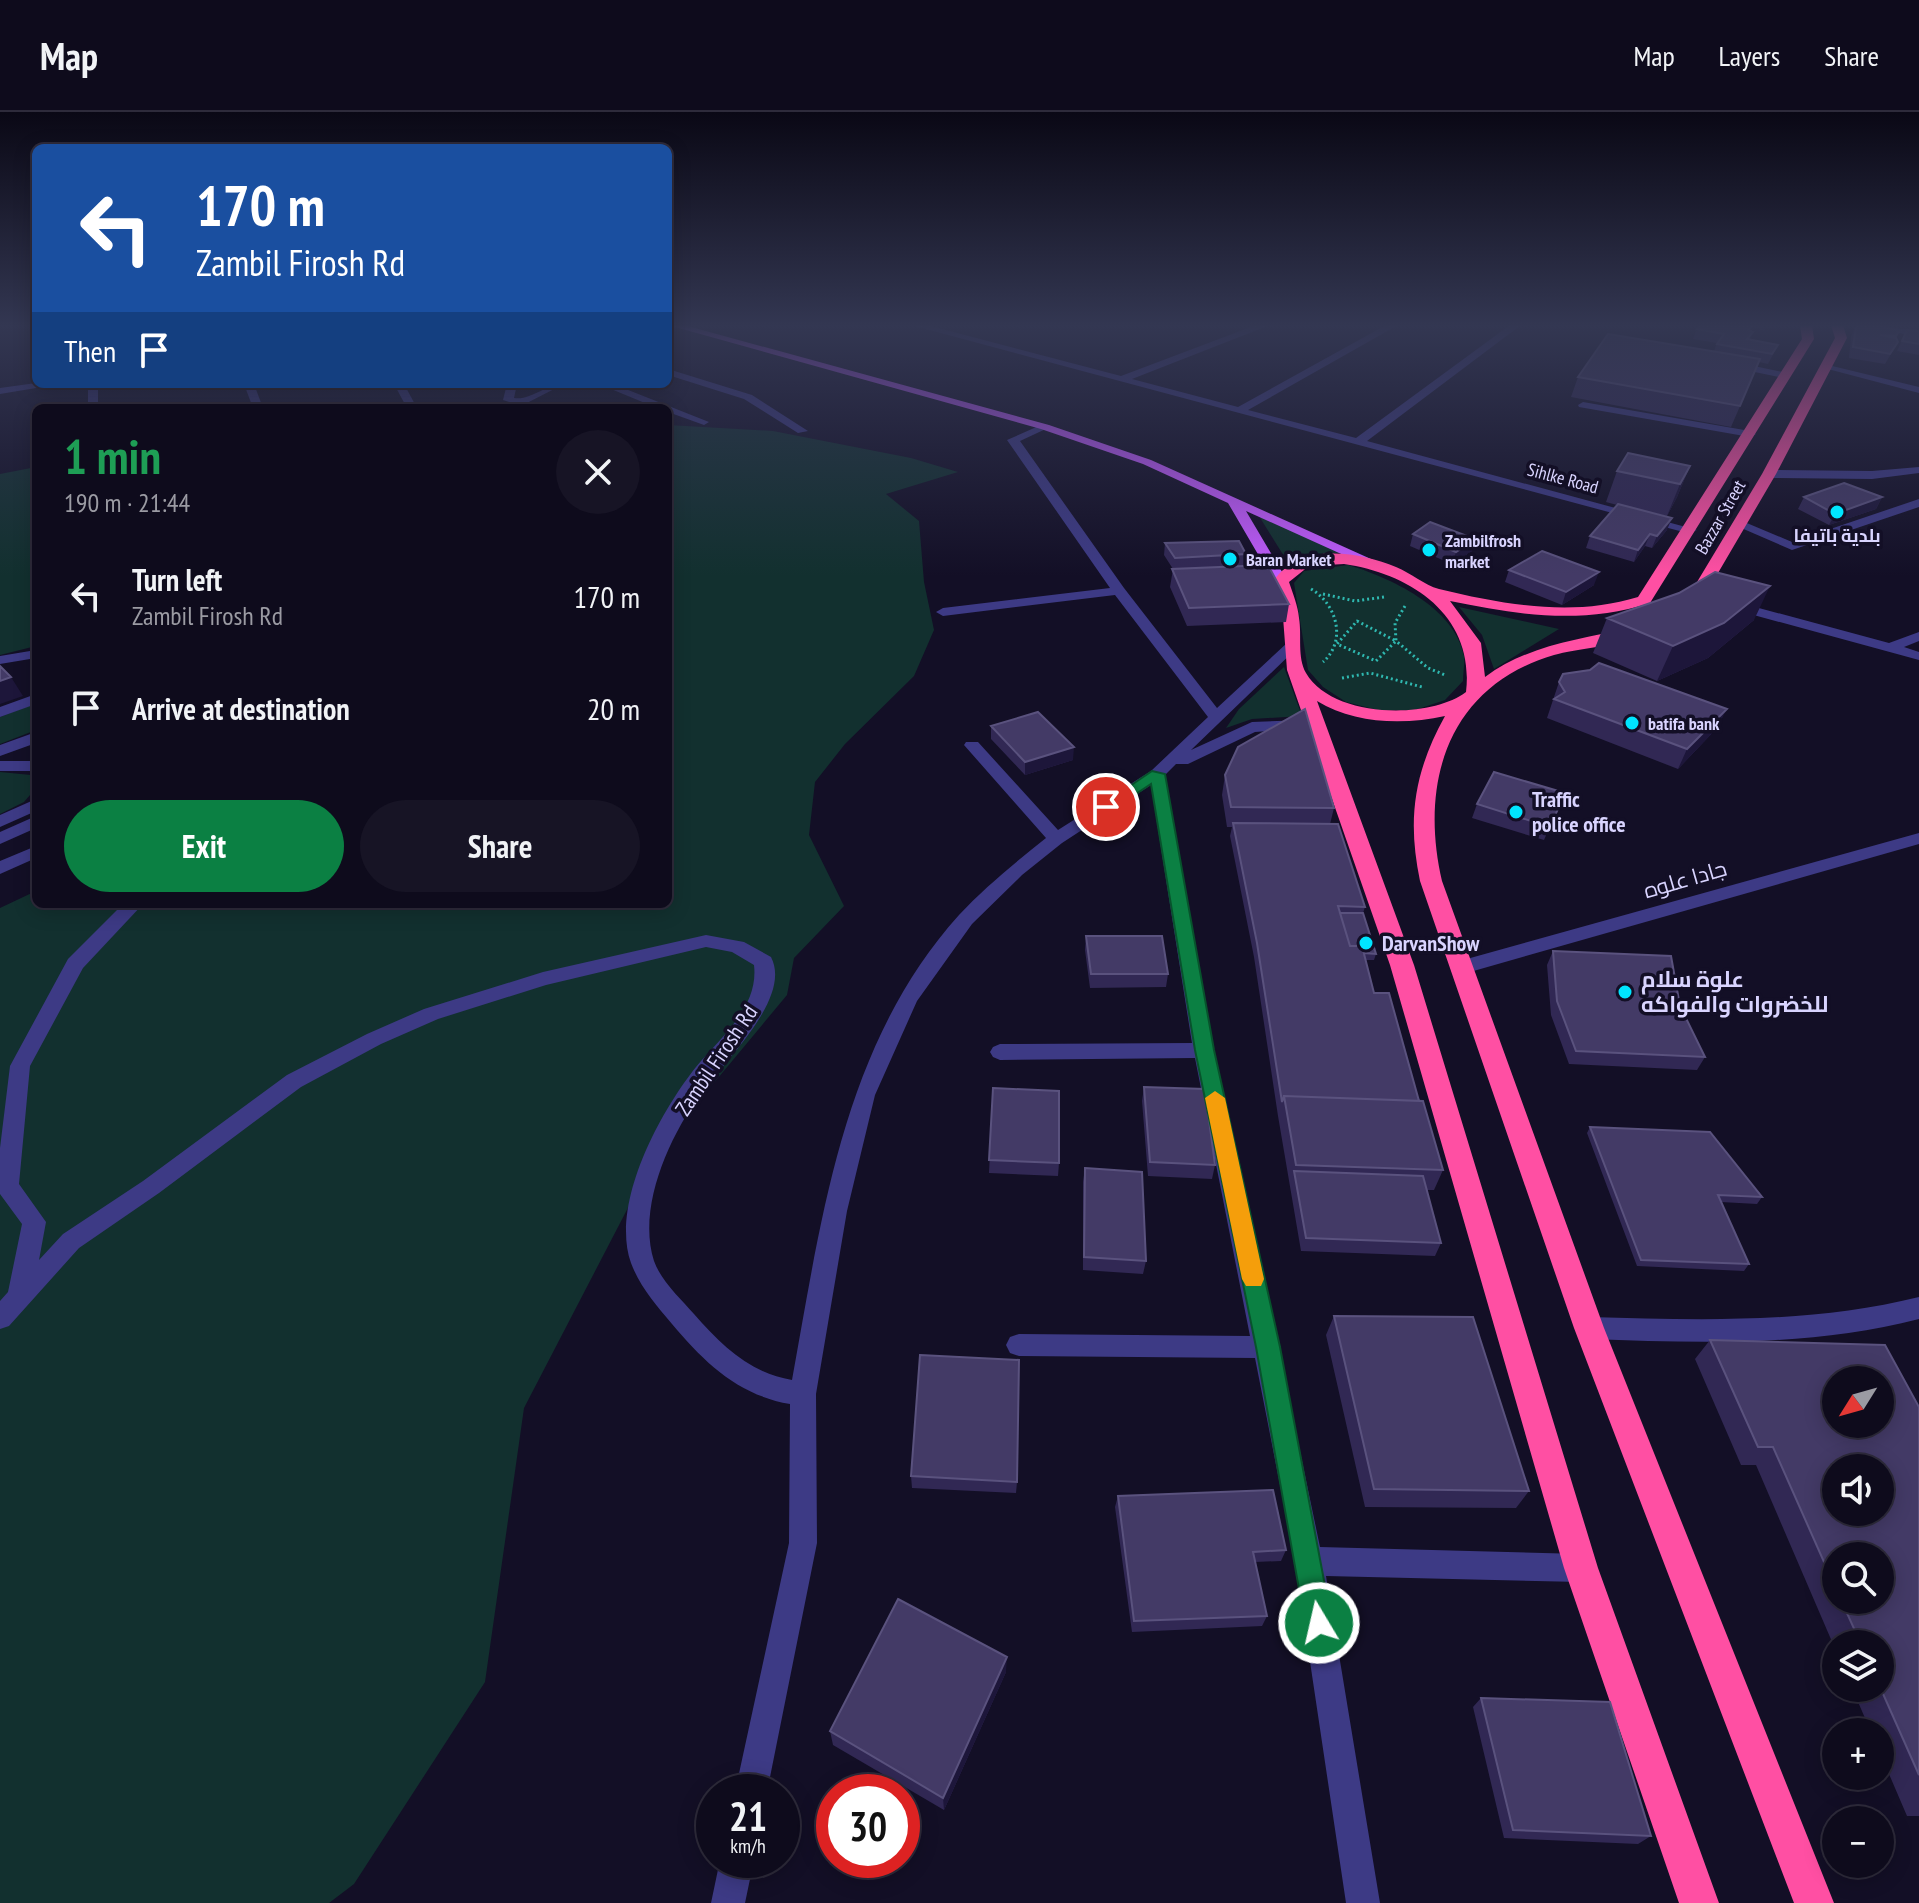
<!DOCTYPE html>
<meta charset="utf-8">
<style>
body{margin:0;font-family:"PT Sans Narrow",Cairo,sans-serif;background:#171425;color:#f1f3f6;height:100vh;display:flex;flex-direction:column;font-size:30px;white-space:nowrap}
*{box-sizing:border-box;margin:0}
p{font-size:26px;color:#9b9ba3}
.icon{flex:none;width:44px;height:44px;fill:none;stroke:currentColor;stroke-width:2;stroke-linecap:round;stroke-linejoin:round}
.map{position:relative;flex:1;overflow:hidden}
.side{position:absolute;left:32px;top:292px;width:640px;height:504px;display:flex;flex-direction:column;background:#0e0b1c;border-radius:12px;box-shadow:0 4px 20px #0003,0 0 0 2px #2e2b3b}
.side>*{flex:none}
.guide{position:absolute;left:32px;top:32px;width:640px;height:244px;border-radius:12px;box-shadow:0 4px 20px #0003,0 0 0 2px #2e2b3b;background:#1a4fa0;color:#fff;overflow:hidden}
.needle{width:52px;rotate:233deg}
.fabs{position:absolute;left:1822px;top:1254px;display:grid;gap:16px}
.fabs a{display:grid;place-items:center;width:72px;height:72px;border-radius:50%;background:#0e0b1c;box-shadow:0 4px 20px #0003,0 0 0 2px #2e2b3b;font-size:40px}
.speed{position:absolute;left:696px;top:1662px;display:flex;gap:16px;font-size:40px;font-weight:700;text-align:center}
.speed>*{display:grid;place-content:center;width:104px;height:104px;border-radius:50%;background:#0e0b1c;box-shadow:0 4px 20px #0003,0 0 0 2px #2e2b3b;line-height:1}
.speed small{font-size:20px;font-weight:400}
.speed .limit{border:12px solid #d22;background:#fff;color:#111}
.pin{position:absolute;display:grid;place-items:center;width:68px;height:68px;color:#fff;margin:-34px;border:4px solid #fff;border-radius:50%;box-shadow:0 2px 8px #0007}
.me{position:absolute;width:88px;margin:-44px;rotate:351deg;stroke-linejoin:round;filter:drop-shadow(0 0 6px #0008)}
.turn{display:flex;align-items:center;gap:28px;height:168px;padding:0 32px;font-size:36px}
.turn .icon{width:104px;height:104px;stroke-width:2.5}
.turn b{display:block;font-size:56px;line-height:68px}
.then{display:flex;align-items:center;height:76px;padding:0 32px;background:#0003;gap:16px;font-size:30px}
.round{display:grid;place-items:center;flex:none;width:84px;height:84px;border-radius:42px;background:#171425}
.headline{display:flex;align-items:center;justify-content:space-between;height:136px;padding:0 32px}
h1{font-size:48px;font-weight:600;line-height:60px;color:#1e9e55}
.action{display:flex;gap:16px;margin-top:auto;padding:16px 32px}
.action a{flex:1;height:92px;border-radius:48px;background:#0b8043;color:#fff;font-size:32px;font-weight:600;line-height:92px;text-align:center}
.action a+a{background:#171425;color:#f1f3f6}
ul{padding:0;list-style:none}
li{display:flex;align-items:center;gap:24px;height:112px;padding:0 32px}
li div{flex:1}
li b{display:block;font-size:30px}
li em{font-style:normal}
header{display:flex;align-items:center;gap:48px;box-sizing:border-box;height:112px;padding:0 40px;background:#0e0b1c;border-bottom:2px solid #2e2b3b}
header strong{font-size:38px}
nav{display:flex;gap:44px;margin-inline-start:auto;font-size:28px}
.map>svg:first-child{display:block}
.green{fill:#12302f}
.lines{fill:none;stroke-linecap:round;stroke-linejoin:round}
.path{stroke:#2fb8b0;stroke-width:3;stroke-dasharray:2 3;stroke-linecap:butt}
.minor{fill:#3d3a85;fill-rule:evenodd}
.major{fill:#c25bff;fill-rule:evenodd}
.highway{fill:#ff4fa3;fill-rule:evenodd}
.wall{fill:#312854;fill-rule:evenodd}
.shaded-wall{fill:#1d163a}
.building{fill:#433a66;stroke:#5a527e;stroke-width:2;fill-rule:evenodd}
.route{fill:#0b8043;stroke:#07532c;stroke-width:2}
.slow{fill:#f59e0b}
.poi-dot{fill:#00e5ff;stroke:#130f26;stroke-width:3}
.labels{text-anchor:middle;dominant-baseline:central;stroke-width:7;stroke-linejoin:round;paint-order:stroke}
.far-street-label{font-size:18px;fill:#d9d4ff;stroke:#130f26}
.far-poi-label{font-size:18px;font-weight:bold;fill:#d9d4ff;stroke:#130f26;text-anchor:start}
.poi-label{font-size:22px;font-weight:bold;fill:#d9d4ff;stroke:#130f26;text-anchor:start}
.street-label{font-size:22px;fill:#d9d4ff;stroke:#130f26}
</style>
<header>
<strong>Map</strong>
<nav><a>Map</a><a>Layers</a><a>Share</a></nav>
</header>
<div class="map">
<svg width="1919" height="1791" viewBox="0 0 1919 1791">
<rect width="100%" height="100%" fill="#130f26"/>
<path class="green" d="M 668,313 L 773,319 L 911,346 L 958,360 L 886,382 L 919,409 L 924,470 L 934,518 L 914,564 L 845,632 L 815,670 L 809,723 L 844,794 L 794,846 L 787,883 L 658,1038 L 524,1296 L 485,1570 L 354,1772 L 329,1791 L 0,1791 L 0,796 L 36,779 L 36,792 L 668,792 Z
M 36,355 L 36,534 L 0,543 L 0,362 Z
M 1259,404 L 1342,441 L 1311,442 L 1287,449 Z
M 1348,453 C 1389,465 1455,495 1464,544 C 1465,551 1463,561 1463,569 L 1445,588 L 1415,598 L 1378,598 L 1346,590 L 1323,575 L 1308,558 L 1294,471 L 1304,459 Z
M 1459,495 L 1559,517 L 1494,557 L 1482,523 Z
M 1284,555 L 1302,604 L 1252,607 L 1226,616 L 1239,597 Z
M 36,591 L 36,618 L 0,632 L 0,605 Z
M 0,660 L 31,663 L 36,668 L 36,676 L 24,690 L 0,702 Z"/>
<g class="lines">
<path class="path" d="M 1311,477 C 1337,492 1347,529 1323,550
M 1323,482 L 1355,489 L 1384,485
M 1405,494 L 1395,511 L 1396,529 L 1428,556 L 1445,563
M 1357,509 L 1396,529 L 1376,549 L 1337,532 Z
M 1342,566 L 1370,561 L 1422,575"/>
<path class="minor" d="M 911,213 L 927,213 L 1121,264 L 1256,213 L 1270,213 L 1132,267 L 1238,295 L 1386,213 L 1398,213 L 1248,298 L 1356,326 L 1510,213 L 1521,213 L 1367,329 L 1697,418 L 1687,421 Z
M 1870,213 L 1919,219 L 1919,225 L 1875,216 Z
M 1730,249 L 1783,260 L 1788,263 L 1783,266 L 1726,254 Z
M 1824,252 L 1919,275 L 1919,281 L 1824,256 Z
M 668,257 L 752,283 L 808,319 L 798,321 L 744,287 L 668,263 Z
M 36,271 L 60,272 L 0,282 L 0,276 Z
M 88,272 L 98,272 L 98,296 L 88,296 Z
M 244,272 L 254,272 L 263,296 L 253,296 Z
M 394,272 L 404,272 L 417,296 L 407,296 Z
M 507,272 L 517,272 L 514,286 C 530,289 546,272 564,272 L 521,294 L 503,288 Z
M 599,272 L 613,272 L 709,310 L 704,313 L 668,300 L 668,296 L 657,296 Z
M 1583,290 L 1750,319 L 1756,322 L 1750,325 L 1579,295 L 1578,293 Z
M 1041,313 L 1050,315 L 1020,329 L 1124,476 L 1217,596 L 1287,531 L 1299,534 L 1191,638 L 1252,610 L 1306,608 L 1314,613 L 1312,616 L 1255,620 L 1188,652 L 1176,652 L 1165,663 L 1214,938 L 1276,1227 L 1281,1235 L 1279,1239 L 1320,1435 L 1581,1442 L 1591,1446 L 1595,1456 L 1591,1466 L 1581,1470 L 1326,1464 L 1380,1791 L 1346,1791 L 1295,1449 L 1255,1246 L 1019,1244 L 1010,1241 L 1006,1233 L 1010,1225 L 1019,1222 L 1250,1224 L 1195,946 L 1000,948 L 993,945 L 990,940 L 993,935 L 1000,932 L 1192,931 L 1151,673 L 1062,731 L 1022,763 L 972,812 L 917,889 L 875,983 L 847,1099 L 816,1282 L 817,1431 L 767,1680 L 735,1680 L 789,1431 L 790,1292 C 738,1283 705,1251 672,1212 C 656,1193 640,1175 631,1151 C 610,1092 660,1000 696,955 C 721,925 759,895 754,853 L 732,840 L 706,835 L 546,873 L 438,907 L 381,932 L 301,975 L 159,1081 L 79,1136 L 9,1214 L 0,1217 L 0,1189 L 8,1180 L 22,1112 L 0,1082 L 0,1036 L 10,954 L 68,847 L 123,792 L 143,792 L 83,856 L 30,954 L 19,1072 L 46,1110 L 39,1148 L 63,1122 L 143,1069 L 287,963 L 367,922 L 424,897 L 543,860 L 706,823 L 744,830 L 771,845 C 793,887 721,952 699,984 C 669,1026 637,1096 654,1149 C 661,1169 681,1187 694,1202 C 722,1234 750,1261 792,1268 C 822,1104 843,932 959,803 C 985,775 1016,750 1046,726 L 964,633 L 966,630 L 978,630 L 1058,718 L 1151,659 L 1208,605 L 1115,483 L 943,504 L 936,500 L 943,496 L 1110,476 L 1007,328 Z
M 1919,355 L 1919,361 L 1872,367 L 1769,366 L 1763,362 L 1769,358 L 1872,359 Z
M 1919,387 L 1919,395 L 1792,438 L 1732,412 L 1742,409 L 1792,430 Z
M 1733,489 L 1889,531 L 1919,520 L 1919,529 L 1904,535 L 1919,540 L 1919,548 L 1728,496 L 1726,493 Z
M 36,538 L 36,546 L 0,552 L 0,544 Z
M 36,582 L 36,592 L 0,605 L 0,595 Z
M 36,620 L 36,631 L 0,644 L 0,633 Z
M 0,649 L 36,649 L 36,659 L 0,659 Z
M 36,687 L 36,699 L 0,715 L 0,703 Z
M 36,704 L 36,716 L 0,732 L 0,720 Z
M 1919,721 L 1919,732 L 1463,862 L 1453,855 L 1456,850 Z
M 36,734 L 36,746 L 0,762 L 0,749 Z
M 1919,1185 L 1919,1207 C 1810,1235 1701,1231 1589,1227 L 1580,1224 L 1577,1216 L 1580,1208 L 1589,1205 C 1701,1208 1810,1212 1919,1185 Z
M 720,1748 L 754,1748 L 745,1791 L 711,1791 Z"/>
<path class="major" d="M 668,213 L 684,213 L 1049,313 L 1151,348 L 1382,452 L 1370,455 L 1246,399 L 1288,470 L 1276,473 L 1228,391 L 1143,352 L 1041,317 Z"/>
<path class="highway" d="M 1800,213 L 1812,213 L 1814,227 L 1650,491 C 1581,513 1519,503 1450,489 L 1481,531 L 1485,565 C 1528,533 1578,528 1628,516 L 1636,521 C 1623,534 1575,537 1554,543 C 1448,574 1419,670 1442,769 L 1604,1216 L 1834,1791 L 1794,1791 L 1574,1216 L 1420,769 C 1407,707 1414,660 1445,604 C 1404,613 1354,612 1317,589 L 1414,853 L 1598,1456 L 1719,1791 L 1679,1791 L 1564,1456 L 1390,853 L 1287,558 L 1283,505 L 1273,470 C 1298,430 1358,439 1396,455 C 1411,461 1424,473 1439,477 C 1505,493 1573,505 1638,485 L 1802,227 ZM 1344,452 C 1412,462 1475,504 1466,580 C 1429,608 1332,606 1306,561 C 1297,545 1302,524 1299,506 C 1298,494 1293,482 1289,470 L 1309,454 Z
M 1831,213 L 1843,213 L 1847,226 L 1776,362 L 1701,490 L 1687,493 L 1685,490 L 1762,362 L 1835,226 Z"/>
</g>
<path class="wall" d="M 1748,213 L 1782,213 L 1762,218 Z
M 1856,214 L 1899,219 L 1896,226 L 1898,230 L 1885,252 L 1849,246 L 1851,224 Z
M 1751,215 L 1749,219 L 1753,220 L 1750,227 L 1778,233 L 1768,252 L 1759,250 L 1731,315 L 1571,285 L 1578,265 L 1714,239 L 1717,231 L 1693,227 L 1697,217 Z
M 1907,218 L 1919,219 L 1919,243 L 1897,239 Z
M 1690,354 L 1677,385 L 1667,404 L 1633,396 L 1667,418 L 1652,436 L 1645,434 L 1634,450 L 1586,436 L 1590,424 L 1617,393 L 1606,390 L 1617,359 Z
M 1804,385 L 1882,385 L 1876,397 L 1829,413 L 1798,397 Z
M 1413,422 L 1475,427 L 1472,439 L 1452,452 L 1410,434 Z
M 1165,431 L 1246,442 L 1244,454 L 1289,492 L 1286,510 L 1187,514 L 1170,475 L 1173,457 L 1164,443 Z
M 1509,458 L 1594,473 L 1562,493 L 1505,470 Z
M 1607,506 L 1754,508 L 1708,546 L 1657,569 L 1593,541 Z
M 1559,570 L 1717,616 L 1678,657 L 1547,606 Z
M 991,614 L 1073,648 L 1025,663 L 991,627 Z
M 1225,663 L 1334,696 L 1330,712 L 1365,795 L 1363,801 L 1376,842 L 1374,848 L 1366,848 L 1374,881 L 1419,989 L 1443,1058 L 1434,1078 L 1426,1078 L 1441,1131 L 1435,1144 L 1301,1139 L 1278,1004 L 1254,845 L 1230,724 L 1232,715 L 1227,715 L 1222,683 Z
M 1565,681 L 1544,728 L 1472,706 L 1477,692 Z
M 1086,824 L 1168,862 L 1166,875 L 1090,876 L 1085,838 Z
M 1553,839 L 1680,894 L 1705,945 L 1697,958 L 1569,952 L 1551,903 L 1547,853 Z
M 1144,975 L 1215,1053 L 1212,1067 L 1148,1064 L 1142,989 Z
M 993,976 L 1059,1051 L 1058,1064 L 989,1061 Z
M 1590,1015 L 1762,1085 L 1757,1092 L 1721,1090 L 1749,1152 L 1744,1159 L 1637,1154 L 1587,1021 Z
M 1085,1056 L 1146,1149 L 1143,1162 L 1083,1158 L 1083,1070 Z
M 1334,1204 L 1529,1379 L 1516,1396 L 1365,1395 L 1326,1223 Z
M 1710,1228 L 1919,1295 L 1919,1704 L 1907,1704 L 1880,1641 L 1880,1620 L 1871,1620 L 1852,1576 L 1880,1576 L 1880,1532 L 1836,1532 L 1836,1539 L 1756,1353 L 1741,1353 L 1695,1247 ZM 1836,1444 L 1880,1488 L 1836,1488 Z
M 911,1364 L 1017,1370 L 1016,1381 L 912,1376 Z
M 1118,1384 L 1286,1438 L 1281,1449 L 1255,1450 L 1267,1504 L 1262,1514 L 1132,1520 L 1115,1395 Z
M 1006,1560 L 944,1698 L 833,1633 L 830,1619 Z
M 1481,1586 L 1651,1724 L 1638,1732 L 1504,1726 L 1473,1595 Z"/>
<path class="shaded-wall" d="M 1764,213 L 1782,213 L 1762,218 Z
M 1690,354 L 1677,385 L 1667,404 L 1680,372 Z
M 1882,385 L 1876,397 L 1829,413 L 1835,402 Z
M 1672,406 L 1667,418 L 1652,436 L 1657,424 Z
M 1650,422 L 1645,434 L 1634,450 L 1638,438 Z
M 1475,427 L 1472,439 L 1452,452 L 1456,440 Z
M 1599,460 L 1594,473 L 1562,493 L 1566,480 Z
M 1770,474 L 1754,508 L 1708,546 L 1657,569 L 1673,534 Z
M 11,565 L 23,584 L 0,592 L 0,569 Z
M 1727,597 L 1717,616 L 1678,657 L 1687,637 Z
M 1074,635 L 1073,648 L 1025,663 L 1025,650 Z
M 1007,1545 L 1006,1560 L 944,1698 L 943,1686 Z"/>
<path class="building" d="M 1700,213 L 1741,213 L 1751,215 L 1748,218 L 1753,220 L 1747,227 L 1778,233 L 1772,242 L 1717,232 L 1724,222 L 1697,217 Z
M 1863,213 L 1877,213 L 1899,219 L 1896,224 L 1880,223 L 1896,226 L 1898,230 L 1890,242 L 1853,235 L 1856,214 Z
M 1907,218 L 1919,219 L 1919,232 L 1902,229 Z
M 1608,222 L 1760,247 L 1740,294 L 1578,265 Z
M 1628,341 L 1690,354 L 1680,372 L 1617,359 Z
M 1844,371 L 1882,385 L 1835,402 L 1804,385 Z
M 1618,392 L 1672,406 L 1657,424 L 1650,422 L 1638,438 L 1590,424 Z
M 1430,410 L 1475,427 L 1456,440 L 1413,422 Z
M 1239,429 L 1246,442 L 1175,446 L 1165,431 Z
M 1542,439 L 1599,460 L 1566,480 L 1509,458 Z
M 1268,453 L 1289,492 L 1189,496 L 1172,457 Z
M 1715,460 L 1770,474 L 1724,511 L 1673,534 L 1607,506 L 1679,481 Z
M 1599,551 L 1727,597 L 1687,637 L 1554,587 L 1565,580 L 1559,570 L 1563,562 L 1590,558 Z
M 0,554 L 11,565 L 0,569 Z
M 1305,597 L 1334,696 L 1231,695 L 1225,663 L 1238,635 Z
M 1038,600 L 1074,635 L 1025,650 L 991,614 Z
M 1494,660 L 1565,681 L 1550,715 L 1477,692 Z
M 1233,711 L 1338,712 L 1365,795 L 1338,794 L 1350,834 L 1362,834 L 1374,881 L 1389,881 L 1419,989 L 1284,984 L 1282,990 L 1257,831 Z
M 1340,801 L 1363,801 L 1376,842 L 1364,841 L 1362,834 L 1350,834 Z
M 1086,824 L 1162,824 L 1168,862 L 1091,862 Z
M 1553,839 L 1671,844 L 1680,894 L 1705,945 L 1576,939 L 1557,889 Z
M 1144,975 L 1205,977 L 1215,1053 L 1150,1050 Z
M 993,976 L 1059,979 L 1059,1051 L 989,1048 Z
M 1284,984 L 1423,989 L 1443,1058 L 1296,1053 Z
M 1590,1015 L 1710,1020 L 1762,1085 L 1718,1083 L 1749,1152 L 1641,1148 Z
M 1085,1056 L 1142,1060 L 1146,1149 L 1084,1145 Z
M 1294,1059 L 1423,1064 L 1441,1131 L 1306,1126 Z
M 1334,1204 L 1473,1205 L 1529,1379 L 1374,1377 Z
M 1710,1228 L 1885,1233 L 1919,1295 L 1919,1663 L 1880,1575 L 1880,1532 L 1861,1532 L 1841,1488 L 1880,1488 L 1880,1444 L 1836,1444 L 1836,1477 L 1773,1335 L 1758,1335 ZM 1836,1268 L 1880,1268 L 1880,1312 L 1836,1312 ZM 1836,1356 L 1880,1356 L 1880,1400 L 1836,1400 Z
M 920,1243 L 1019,1248 L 1017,1370 L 911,1364 Z
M 1273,1378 L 1286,1438 L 1253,1440 L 1267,1504 L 1134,1509 L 1118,1384 Z
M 898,1487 L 1007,1545 L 943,1686 L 830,1619 Z
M 1481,1586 L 1610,1590 L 1651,1724 L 1513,1718 Z"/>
<linearGradient id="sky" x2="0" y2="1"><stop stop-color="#0a0815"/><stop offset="0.46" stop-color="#333752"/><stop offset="1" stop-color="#333752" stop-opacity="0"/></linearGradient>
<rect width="1919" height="464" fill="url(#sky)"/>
<path class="route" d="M 1152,659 L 1165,662 L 1214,938 L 1280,1235 L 1332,1511 L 1328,1520 L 1319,1524 L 1309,1520 L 1305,1511 L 1256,1235 L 1195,938 L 1151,672 L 1112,698 L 1099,695 Z"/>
<path class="slow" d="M 1215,979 L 1225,986 L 1264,1167 L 1261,1174 L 1246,1174 L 1242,1167 L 1205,986 Z"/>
<g class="poi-dot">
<circle cx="1837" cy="400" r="8"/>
<circle cx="1429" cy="438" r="8"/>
<circle cx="1230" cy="447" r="8"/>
<circle cx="1632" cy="611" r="8"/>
<circle cx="1516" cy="700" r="8"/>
<circle cx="1366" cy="831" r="8"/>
<circle cx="1625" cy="880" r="8"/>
</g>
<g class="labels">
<g class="far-street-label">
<text transform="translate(1563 366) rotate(15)">Sihlke Road</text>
<text transform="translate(1720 405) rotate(-60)">Bazzar Street</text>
</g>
<g class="far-poi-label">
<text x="1837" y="423" text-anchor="middle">بلدية باتيفا</text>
<text x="1445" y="428">Zambilfrosh<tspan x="1445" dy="21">market</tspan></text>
<text x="1246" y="447">Baran Market</text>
<text x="1648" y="611">batifa bank</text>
</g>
<g class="poi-label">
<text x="1532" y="687">Traffic<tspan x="1532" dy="25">police office</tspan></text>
<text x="1382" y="831">DarvanShow</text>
<text x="1641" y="867">علوة سلام<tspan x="1641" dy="25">للخضروات والفواكه</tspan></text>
</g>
<g class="street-label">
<text transform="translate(1685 767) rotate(-16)">جادا علوه</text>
<text transform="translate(716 948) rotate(-56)">Zambil Firosh Rd</text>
</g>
</g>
</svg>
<div class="fabs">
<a><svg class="needle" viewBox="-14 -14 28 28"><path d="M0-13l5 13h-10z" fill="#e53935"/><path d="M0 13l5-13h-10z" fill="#9b9ba3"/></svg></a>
<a><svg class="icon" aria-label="sound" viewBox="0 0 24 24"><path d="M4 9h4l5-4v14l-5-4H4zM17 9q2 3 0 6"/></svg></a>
<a><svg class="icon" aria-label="search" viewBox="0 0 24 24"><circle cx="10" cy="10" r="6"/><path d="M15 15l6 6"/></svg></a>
<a><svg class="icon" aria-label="layers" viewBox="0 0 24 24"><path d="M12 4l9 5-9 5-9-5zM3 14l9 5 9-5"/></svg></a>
<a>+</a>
<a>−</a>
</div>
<div class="speed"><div>21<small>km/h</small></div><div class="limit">30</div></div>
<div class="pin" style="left:1106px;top:695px;background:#d93025"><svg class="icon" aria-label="arrive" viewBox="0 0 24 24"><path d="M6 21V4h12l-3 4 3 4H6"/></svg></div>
<svg class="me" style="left:1319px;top:1511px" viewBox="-20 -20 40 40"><circle r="17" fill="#0b8043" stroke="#fff" stroke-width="3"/><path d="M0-11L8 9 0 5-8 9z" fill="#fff"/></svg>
<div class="guide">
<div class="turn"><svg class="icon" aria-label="left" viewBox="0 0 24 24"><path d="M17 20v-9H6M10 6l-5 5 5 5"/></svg><div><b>170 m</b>Zambil Firosh Rd</div></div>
<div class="then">Then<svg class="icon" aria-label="arrive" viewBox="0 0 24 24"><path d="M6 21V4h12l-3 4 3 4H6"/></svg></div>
</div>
<section class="side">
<div class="headline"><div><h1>1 min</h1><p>190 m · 21:44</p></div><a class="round"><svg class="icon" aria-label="close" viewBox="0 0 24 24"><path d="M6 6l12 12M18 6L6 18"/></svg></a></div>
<ul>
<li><svg class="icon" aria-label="left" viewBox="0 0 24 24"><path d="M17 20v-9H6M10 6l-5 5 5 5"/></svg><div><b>Turn left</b><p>Zambil Firosh Rd</p></div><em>170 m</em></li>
<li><svg class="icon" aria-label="arrive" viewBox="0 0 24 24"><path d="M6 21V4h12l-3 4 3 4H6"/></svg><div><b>Arrive at destination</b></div><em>20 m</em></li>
</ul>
<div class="action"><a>Exit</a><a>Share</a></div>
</section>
</div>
